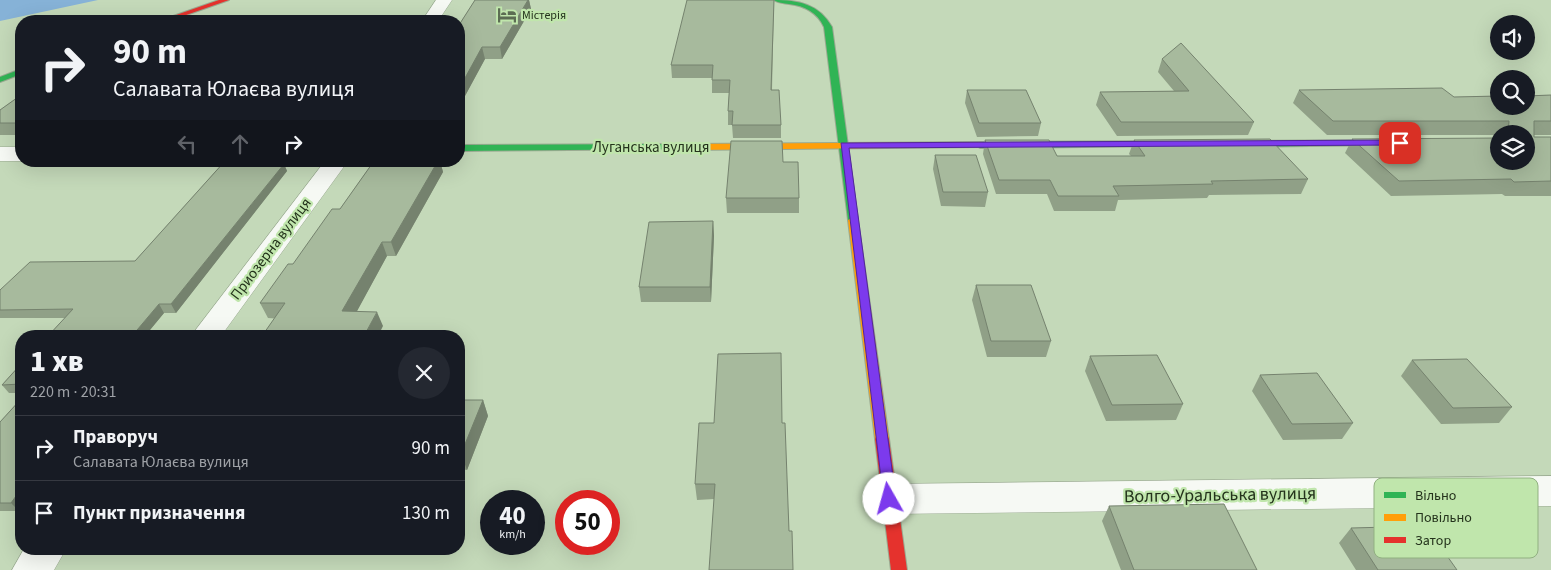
<!DOCTYPE html>
<html lang="uk">
<meta charset="utf-8">
<style>
body{margin:0;font-family:"Source Sans 3",sans-serif;background:#242831;color:#f1f3f6;height:100vh;display:flex;flex-direction:column;font-size:19px;white-space:nowrap}
*{box-sizing:border-box;margin:0}
p{font-size:16px;color:#9ea1a6}
.icon{flex:none;width:28px;height:28px;fill:none;stroke:currentColor;stroke-width:2;stroke-linecap:round;stroke-linejoin:round}
.map{position:relative;flex:1;overflow:hidden}
.side{position:absolute;left:15px;top:330px;width:450px;height:225px;display:flex;flex-direction:column;background:#171b24;border-radius:20px;box-shadow:0 5px 20px #0002}
.side>*{flex:none}
.guide{position:absolute;left:15px;top:15px;width:450px;height:152px;border-radius:20px;box-shadow:0 5px 20px #0002;background:#171b24;color:#f1f3f6;overflow:hidden}
.controls{position:absolute;left:1490px;top:15px;display:grid;gap:10px}
.controls a{display:grid;place-items:center;width:45px;height:45px;border-radius:50%;background:#171b24;box-shadow:0 5px 20px #0002;font-size:25px}
.speed{position:absolute;left:480px;top:490px;display:flex;gap:10px;font-size:25px;font-weight:700;text-align:center}
.speed>*{display:grid;place-content:center;width:65px;height:65px;border-radius:50%;background:#171b24;box-shadow:0 5px 20px #0002;line-height:1}
.speed small{font-size:12px;font-weight:400}
.speed .limit{border:8px solid #d22;background:#fff;color:#111}
.pin{position:absolute;display:grid;place-items:center;width:42px;height:42px;color:#fff;margin:-21px;border-radius:10px;box-shadow:0 2px 8px #0006}
.me{position:absolute;width:55px;margin:-28px;rotate:353deg;stroke-linejoin:round;filter:drop-shadow(0 0 4px #0008)}
.turn{display:flex;align-items:center;gap:18px;height:105px;padding:0 15px;font-size:22px}
.turn .icon{width:65px;height:65px;stroke-width:2.5}
.turn b{display:block;font-size:35px;line-height:42px}
.lanes{display:flex;align-items:center;height:48px;padding:0 15px;background:#0003;justify-content:center;gap:25px;direction:ltr}
.lanes .off{opacity:.35}
.round{display:grid;place-items:center;flex:none;width:52px;height:52px;border-radius:26px;background:#242831}
.head{display:flex;align-items:center;justify-content:space-between;height:85px;padding:0 15px}
h1{font-size:30px;font-weight:800;line-height:38px}
ul{padding:0;list-style:none}
li{display:flex;align-items:center;gap:15px;height:65px;padding:0 15px;border-top:1px solid #363941}
li div{flex:1}
li b{display:block;font-size:19px}
li em{font-style:normal}
.map>svg:first-child{display:block}
.water{fill:#86b2d7}
.lines{fill:none;stroke-linecap:round;stroke-linejoin:round}
.street-casing{stroke:#9aaa91;stroke-width:1}
.fast-casing{stroke:#9aaa91;stroke-width:2}
.slow-casing{stroke:#9aaa91;stroke-width:2}
.jam-casing{stroke:#9aaa91;stroke-width:2}
.street{fill:#f6f9f4;fill-rule:evenodd}
.fast{fill:#30b455;fill-rule:evenodd}
.slow{fill:#ff9f0a;fill-rule:evenodd}
.jam{fill:#e5322d;fill-rule:evenodd}
.wall{fill:#90a087}
.shaded-wall{fill:#75826e}
.building{fill:#a7ba9d;stroke:#75826e}
.route{fill:#7c3aed;stroke:#51269a}
.labels{text-anchor:middle;dominant-baseline:central;stroke-width:4.5;stroke-linejoin:round;paint-order:stroke}
.far-poi-label{font-size:12px;fill:#24331c;stroke:#c0e6ac;text-anchor:start}
.street-label{font-size:15px;fill:#24331c;stroke:#c0e6ac}
.near-street-label{font-size:18px;fill:#24331c;stroke:#c0e6ac}
.key{fill:#c0e6ac;stroke:#91b081;stroke-width:1}
.key-label{font-size:14px;fill:#24331c}
</style>
<div class="map">
<svg width="1551" height="570" viewBox="0 0 1551 570">
<rect width="100%" height="100%" fill="#c4d9b9"/>
<path class="water" d="M 0,0 L 98,0 L 0,21 Z"/>
<g class="lines">
<g class="street-casing">
<path id="street" d="M 436,0 L 452,0 L 438,21 L 422,21 Z
M 0,147 L 21,147 L 21,161 L 0,161 Z
M 325,161 L 348,161 L 221,336 L 191,336 Z
M 1551,476 L 1551,506 L 889,514 L 876,510 L 871,499 L 876,488 L 889,484 Z
M 24,549 L 66,549 L 54,570 L 12,570 Z"/>
</g>
<g class="fast-casing">
<path id="fast" d="M 774,0 C 798,0 819,4 832,27 L 858,220 L 857,222 L 849,222 L 848,220 L 824,27 C 817,12 805,6 789,4 C 783,3 778,3 774,0 Z
M 21,69 L 21,74 L 0,82 L 0,77 Z
M 1387,140 L 1390,141 L 1390,145 L 1238,147 L 1234,144 L 1238,141 Z
M 1170,141 L 1173,142 L 1173,146 L 980,148 L 975,145 L 980,142 Z
M 689,144 L 692,145 L 692,149 L 459,151 L 459,145 Z"/>
</g>
<g class="slow-casing">
<path id="slow" d="M 980,142 L 983,143 L 983,147 L 689,150 L 684,147 L 689,144 Z
M 853,217 L 858,220 L 889,439 L 887,443 L 882,444 L 877,443 L 875,439 L 848,220 Z"/>
</g>
<g class="jam-casing">
<path id="jam" d="M 219,0 L 229,0 L 169,21 L 159,21 Z
M 882,434 L 887,435 L 889,439 L 907,570 L 891,570 L 875,439 L 877,435 Z"/>
</g>
<use href="#street" class="street"/>
<use href="#fast" class="fast"/>
<use href="#slow" class="slow"/>
<use href="#jam" class="jam"/>
</g>
<path class="wall" d="M 475,0 L 529,0 L 531,9 L 502,59 L 485,59 L 459,107 L 459,25 Z
M 774,0 L 772,90 L 781,125 L 781,138 L 733,138 L 732,125 L 728,125 L 728,111 L 729,93 L 712,93 L 712,78 L 672,78 L 671,65 Z
M 1162,59 L 1254,122 L 1248,135 L 1117,136 L 1096,105 L 1100,92 L 1174,91 L 1158,72 Z
M 967,90 L 1041,123 L 1038,136 L 977,137 L 965,103 Z
M 1299,90 L 1454,97 L 1551,95 L 1551,135 L 1534,135 L 1534,137 L 1551,137 L 1551,196 L 1505,196 L 1502,194 L 1391,196 L 1345,153 L 1352,139 L 1499,161 L 1526,134 L 1499,134 L 1499,135 L 1327,135 L 1293,103 Z
M 21,95 L 21,135 L 0,135 L 0,110 Z
M 985,140 L 1057,156 L 1131,156 L 1129,154 L 1134,140 L 1308,179 L 1301,194 L 1209,195 L 1207,198 L 1118,200 L 1115,211 L 1054,211 L 1047,194 L 996,194 L 983,154 Z
M 935,155 L 988,192 L 985,207 L 941,206 L 933,169 Z
M 225,161 L 285,161 L 283,164 L 284,164 L 287,171 L 176,313 L 164,313 L 145,336 L 48,336 L 65,318 L 0,318 L 0,290 L 135,261 Z
M 374,161 L 440,161 L 443,172 L 396,256 L 387,256 L 356,312 L 383,326 L 268,318 L 260,303 L 340,209 Z
M 783,162 L 799,198 L 799,213 L 727,213 L 726,198 Z
M 713,221 L 714,236 L 711,302 L 641,302 L 639,287 Z
M 976,285 L 1051,341 L 1046,357 L 987,357 L 972,300 Z
M 1090,356 L 1183,404 L 1176,420 L 1106,421 L 1085,371 Z
M 1412,360 L 1512,407 L 1499,423 L 1441,424 L 1401,376 Z
M 21,364 L 21,393 L 9,393 L 2,385 Z
M 1260,375 L 1353,423 L 1342,439 L 1283,440 L 1252,391 Z
M 21,399 L 21,508 L 19,511 L 0,511 L 0,422 Z
M 459,400 L 483,400 L 488,416 L 467,470 L 459,469 Z
M 782,423 L 789,531 L 714,499 L 697,500 L 695,484 Z
M 1109,506 L 1257,570 L 1121,570 L 1102,521 Z
M 1351,528 L 1457,570 L 1356,570 L 1339,543 Z"/>
<path class="shaded-wall" d="M 528,0 L 529,0 L 531,9 L 502,59 L 500,47 Z
M 482,47 L 485,59 L 459,107 L 459,89 Z
M 275,161 L 285,161 L 277,172 L 273,164 Z
M 438,161 L 440,161 L 443,172 L 396,256 L 391,242 Z
M 284,164 L 287,171 L 176,313 L 171,304 Z
M 713,221 L 714,236 L 711,302 L 710,287 Z
M 382,242 L 387,256 L 349,326 L 342,311 Z
M 159,304 L 164,313 L 145,336 L 132,336 Z
M 377,312 L 383,326 L 378,336 L 364,336 Z
M 483,400 L 488,416 L 467,470 L 461,454 Z
M 21,489 L 21,508 L 19,511 L 11,503 Z"/>
<path class="building" d="M 475,0 L 528,0 L 500,47 L 482,47 L 459,89 L 459,25 Z
M 687,0 L 774,0 L 771,90 L 779,90 L 781,125 L 732,125 L 733,111 L 728,111 L 730,80 L 712,80 L 713,65 L 671,65 Z
M 1181,43 L 1254,122 L 1121,122 L 1100,92 L 1189,91 L 1162,59 Z
M 1442,88 L 1454,97 L 1499,96 L 1499,106 L 1526,106 L 1526,96 L 1551,95 L 1551,121 L 1534,121 L 1534,137 L 1551,137 L 1551,181 L 1514,182 L 1511,179 L 1399,181 L 1352,139 L 1499,138 L 1499,161 L 1526,161 L 1526,134 L 1508,134 L 1509,121 L 1333,121 L 1299,90 Z
M 967,90 L 1026,90 L 1041,123 L 979,123 Z
M 21,95 L 21,123 L 0,123 L 0,110 Z
M 1270,139 L 1308,179 L 1211,181 L 1213,184 L 1113,186 L 1119,196 L 1058,196 L 1050,180 L 999,180 L 985,140 L 1049,140 L 1057,156 L 1145,156 L 1134,140 Z
M 731,141 L 782,141 L 783,162 L 798,162 L 799,198 L 726,198 Z
M 935,155 L 976,155 L 988,192 L 943,192 Z
M 225,161 L 275,161 L 273,164 L 284,164 L 171,304 L 159,304 L 132,336 L 48,336 L 73,309 L 0,310 L 0,290 L 30,262 L 135,261 Z
M 374,161 L 438,161 L 391,242 L 382,242 L 342,311 L 377,312 L 364,336 L 262,336 L 285,303 L 260,303 L 288,264 L 293,264 L 332,209 L 340,209 Z
M 713,221 L 710,287 L 639,287 L 649,222 Z
M 976,285 L 1031,285 L 1051,341 L 991,341 Z
M 781,353 L 782,423 L 785,423 L 789,531 L 792,531 L 793,570 L 709,570 L 715,484 L 695,484 L 699,423 L 714,423 L 718,354 Z
M 1157,355 L 1183,404 L 1112,405 L 1090,356 Z
M 1467,359 L 1512,407 L 1453,408 L 1412,360 Z
M 21,364 L 21,384 L 2,385 Z
M 1317,373 L 1353,423 L 1292,424 L 1260,375 Z
M 21,399 L 21,489 L 11,503 L 0,503 L 0,422 Z
M 459,400 L 483,400 L 461,454 L 459,454 Z
M 1224,504 L 1257,570 L 1134,570 L 1109,506 Z
M 1426,526 L 1457,570 L 1378,570 L 1351,528 Z"/>
<path class="route" d="M 1400,140 L 1403,141 L 1403,145 L 849,148 L 896,499 L 894,503 L 889,505 L 884,503 L 841,143 Z"/>
<defs>
<g id="hotel-bare" transform="scale(1.5)"><path d="M-6-4.5h1.5V1H6V5H4.5V3h-9V5H-6ZM-4 0a1.8 1.8 0 1 1 3.6 0ZM.5 0V-2.5h3Q6-2.5 6 0Z" fill="#5c6d53" stroke="#c0e6ac" stroke-width="2.5" paint-order="stroke"/></g>
</defs>
<g fill-rule="evenodd">
<use href="#hotel-bare" x="507" y="15"/>
</g>
<g class="labels">
<g class="far-poi-label">
<text x="522" y="15">Містерія</text>
</g>
<g class="street-label">
<text x="651" y="147">Луганська вулиця</text>
<text transform="translate(271 249) rotate(-53)">Приозерна вулиця</text>
</g>
<g class="near-street-label">
<text transform="translate(1220 495) rotate(-1)">Волго-Уральська вулиця</text>
</g>
</g>
<rect x="1374" y="478" width="164" height="80" rx="8" class="key"/>
<rect x="1384" y="492" width="22" height="6" fill="#30b455"/>
<rect x="1384" y="514" width="22" height="7" fill="#ff9f0a"/>
<rect x="1384" y="537" width="22" height="6" fill="#e5322d"/>
<g class="key-label">
<text x="1415" y="500">Вільно</text>
<text x="1415" y="522">Повільно</text>
<text x="1415" y="545">Затор</text>
</g>
</svg>
<div class="controls">
<a><svg class="icon" aria-label="sound" viewBox="0 0 24 24"><path d="M4 9h4l5-4v14l-5-4H4zM17 9q2 3 0 6"/></svg></a>
<a><svg class="icon" aria-label="search" viewBox="0 0 24 24"><circle cx="10" cy="10" r="6"/><path d="M15 15l6 6"/></svg></a>
<a><svg class="icon" aria-label="layers" viewBox="0 0 24 24"><path d="M12 4l9 5-9 5-9-5zM3 14l9 5 9-5"/></svg></a>
</div>
<div class="speed"><div>40<small>km/h</small></div><div class="limit">50</div></div>
<div class="pin" style="left:1400px;top:143px;background:#d93025"><svg class="icon" aria-label="arrive" viewBox="0 0 24 24"><path d="M6 21V4h12l-3 4 3 4H6"/></svg></div>
<svg class="me" style="left:889px;top:499px" viewBox="-20 -20 40 40"><circle r="19" fill="#fff"/><path d="M0-13L10 11 0 6-10 11z" fill="#7c3aed"/></svg>
<div class="guide">
<div class="turn"><svg class="icon" aria-label="right" viewBox="0 0 24 24"><path d="M7 20v-9h11M14 6l5 5-5 5"/></svg><div><b>90 m</b>Салавата Юлаєва вулиця</div></div>
<div class="lanes"><svg class="icon off" aria-label="left" viewBox="0 0 24 24"><path d="M17 20v-9H6M10 6l-5 5 5 5"/></svg><svg class="icon off" aria-label="ahead" viewBox="0 0 24 24"><path d="M12 20V5M6 11l6-6 6 6"/></svg><svg class="icon" aria-label="right" viewBox="0 0 24 24"><path d="M7 20v-9h11M14 6l5 5-5 5"/></svg></div>
</div>
<section class="side">
<div class="head"><div><h1>1 хв</h1><p>220 m · 20:31</p></div><a class="round"><svg class="icon" aria-label="close" viewBox="0 0 24 24"><path d="M6 6l12 12M18 6L6 18"/></svg></a></div>
<ul>
<li><svg class="icon" aria-label="right" viewBox="0 0 24 24"><path d="M7 20v-9h11M14 6l5 5-5 5"/></svg><div><b>Праворуч</b><p>Салавата Юлаєва вулиця</p></div><em>90 m</em></li>
<li><svg class="icon" aria-label="arrive" viewBox="0 0 24 24"><path d="M6 21V4h12l-3 4 3 4H6"/></svg><div><b>Пункт призначення</b></div><em>130 m</em></li>
</ul>
</section>
</div>
